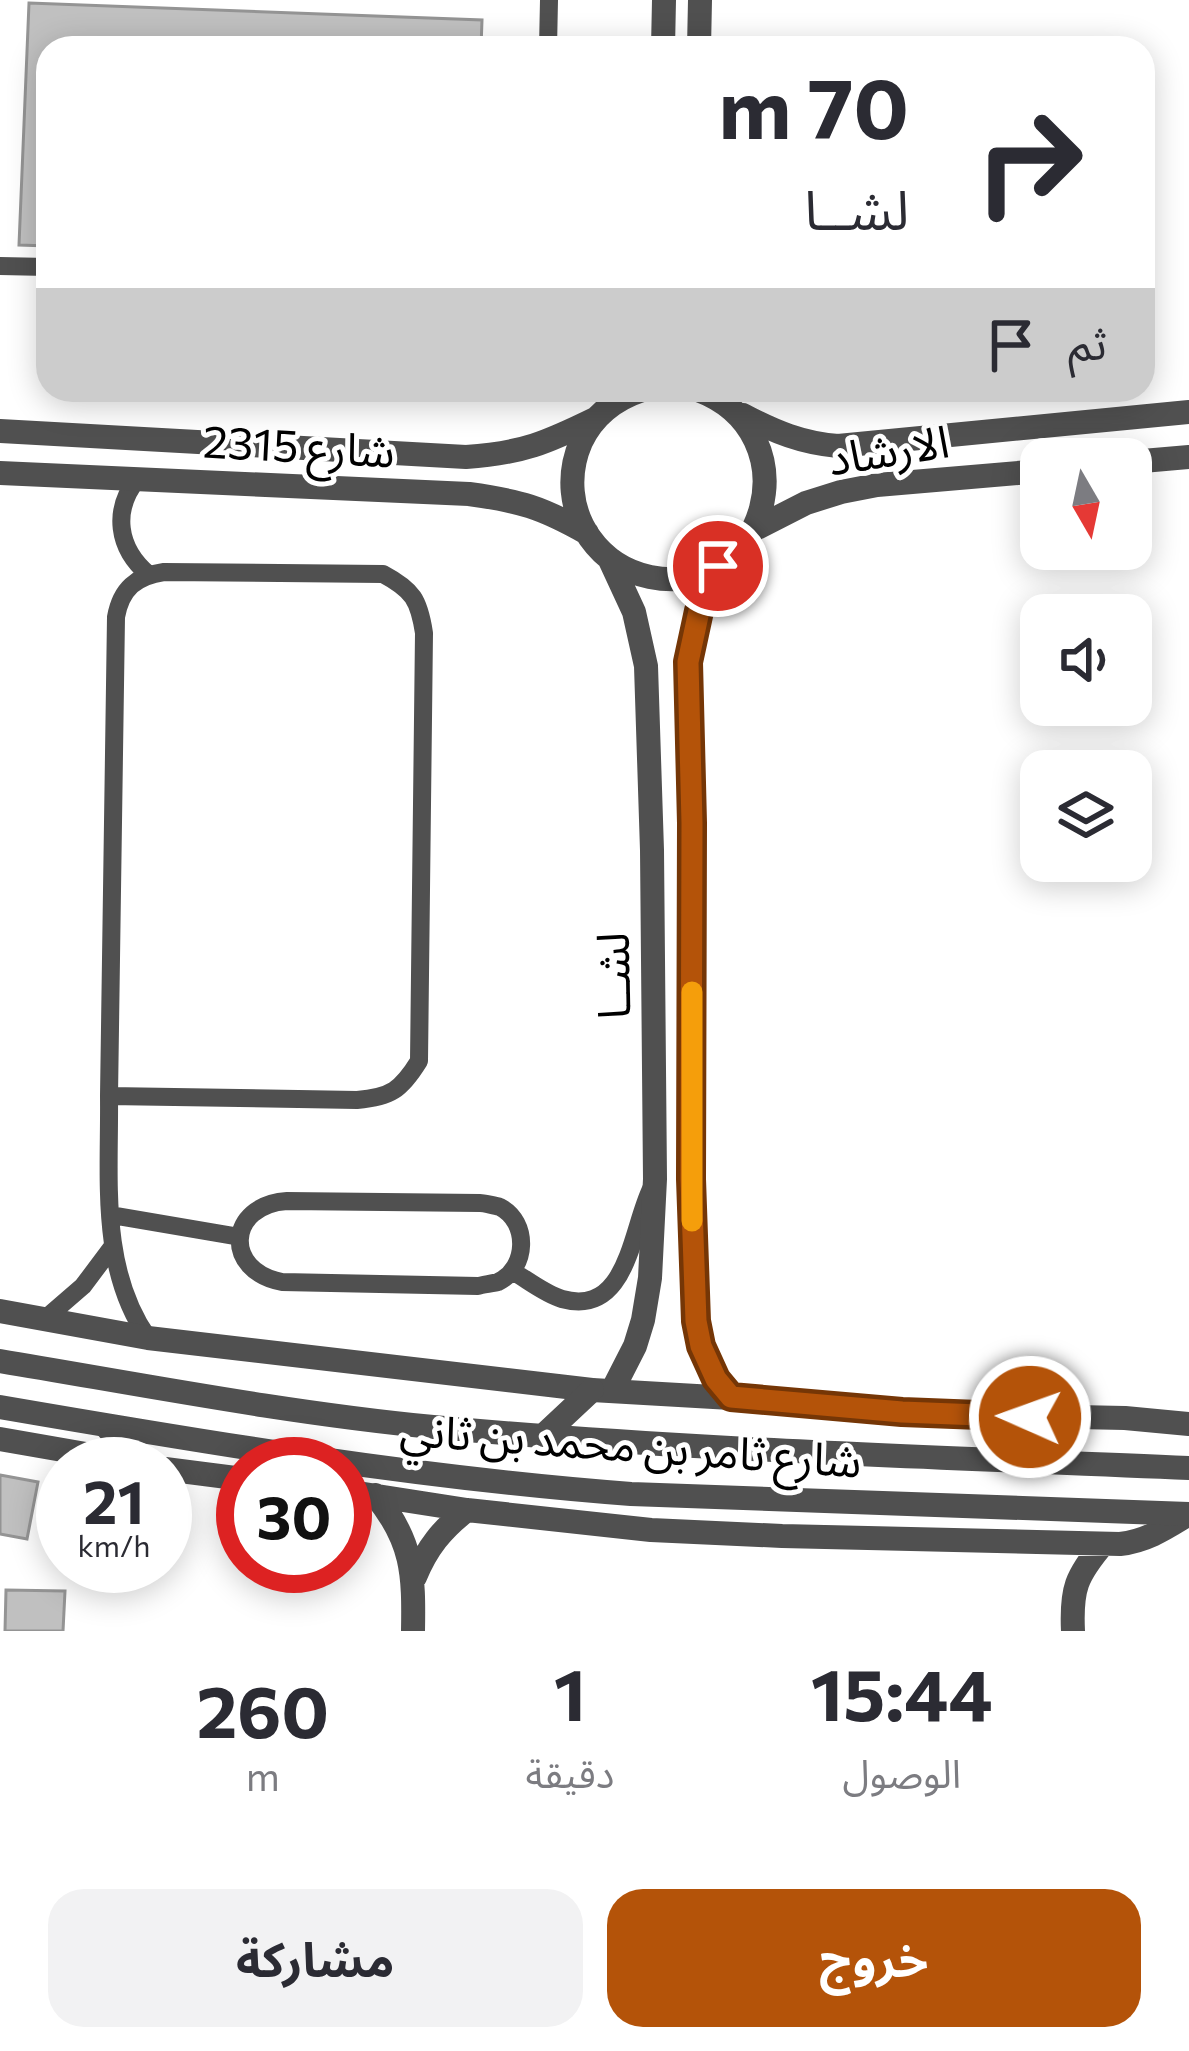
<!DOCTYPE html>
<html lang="ar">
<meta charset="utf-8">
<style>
body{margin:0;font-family:Commissioner,"Noto Sans Arabic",sans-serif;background:#f2f2f3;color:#2b2b33;direction:rtl;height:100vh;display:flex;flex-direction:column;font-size:45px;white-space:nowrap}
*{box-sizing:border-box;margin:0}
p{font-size:39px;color:#7c7c81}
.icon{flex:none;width:66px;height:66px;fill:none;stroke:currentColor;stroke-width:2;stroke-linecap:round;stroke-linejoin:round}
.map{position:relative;height:1631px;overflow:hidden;direction:ltr}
.panel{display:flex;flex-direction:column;background:#fff;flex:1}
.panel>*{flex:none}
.hud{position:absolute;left:36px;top:36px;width:1119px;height:366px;border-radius:36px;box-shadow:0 6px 30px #0003;direction:rtl;background:#fff;color:#2b2b33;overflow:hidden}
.needle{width:78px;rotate:171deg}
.controls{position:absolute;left:1020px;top:438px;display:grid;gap:24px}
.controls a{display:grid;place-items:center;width:132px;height:132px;border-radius:24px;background:#fff;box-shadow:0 6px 30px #0003;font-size:60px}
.speed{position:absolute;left:36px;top:1437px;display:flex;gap:24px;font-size:60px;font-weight:700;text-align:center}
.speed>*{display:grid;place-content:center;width:156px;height:156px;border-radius:50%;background:#fff;box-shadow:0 6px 30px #0003;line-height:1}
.speed small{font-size:30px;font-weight:400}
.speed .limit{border:18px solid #d22;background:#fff;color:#111}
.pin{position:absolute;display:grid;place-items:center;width:102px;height:102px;color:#fff;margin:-51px;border:6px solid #fff;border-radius:50%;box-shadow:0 3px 12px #0007}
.me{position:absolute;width:132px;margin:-66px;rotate:272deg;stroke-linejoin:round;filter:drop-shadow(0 0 9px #0008)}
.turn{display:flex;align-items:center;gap:42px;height:252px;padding:0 48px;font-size:54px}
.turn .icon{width:156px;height:156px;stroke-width:2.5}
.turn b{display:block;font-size:84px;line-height:102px}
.then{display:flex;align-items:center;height:114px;padding:0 48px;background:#0003;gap:24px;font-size:45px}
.eta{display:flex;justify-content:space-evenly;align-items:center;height:204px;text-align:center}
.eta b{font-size:72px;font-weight:700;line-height:84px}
.button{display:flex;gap:24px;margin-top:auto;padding:24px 48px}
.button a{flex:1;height:138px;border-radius:36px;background:#b45309;color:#fff;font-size:48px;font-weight:700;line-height:138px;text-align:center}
.button a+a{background:#f2f2f3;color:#2b2b33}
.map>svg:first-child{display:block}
.building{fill:#c0c0c0;stroke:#949494;stroke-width:3}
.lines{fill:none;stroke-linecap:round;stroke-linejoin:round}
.service{stroke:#505050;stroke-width:18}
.minor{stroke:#505050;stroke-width:24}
.tertiary{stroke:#505050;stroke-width:24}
.route-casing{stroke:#753606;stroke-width:30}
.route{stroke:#b45309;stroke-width:21}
.slow{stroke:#f59e0b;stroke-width:21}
.labels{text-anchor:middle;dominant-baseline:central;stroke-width:10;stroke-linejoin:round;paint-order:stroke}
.street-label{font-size:45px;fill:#000;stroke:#fff}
</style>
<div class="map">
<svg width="1189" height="1631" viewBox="0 0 1189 1631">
<rect width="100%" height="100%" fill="#fff"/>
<path class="building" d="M 29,3 L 482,20 L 481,48 L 48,48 L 48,246 L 19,245 Z
M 0,1475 L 38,1482 L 27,1539 L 0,1534 Z
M 6,1590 L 65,1591 L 63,1631 L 5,1631 Z"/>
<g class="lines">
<path class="service" d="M 548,48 L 549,0
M 0,266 L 48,267
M 138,478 C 112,510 117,548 149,575
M 164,572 L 383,574 C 413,590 419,600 424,633 L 419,1061 C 401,1090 391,1097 357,1100 L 109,1096 L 116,617 C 121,589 136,576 164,572 Z
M 109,1096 C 110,1178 99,1268 148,1338
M 287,1201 L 480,1203 C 483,1203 497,1206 500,1207 C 529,1222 528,1268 498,1282 C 495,1283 481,1285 478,1286 L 282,1282 C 223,1271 227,1205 287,1201 Z
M 111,1215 L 240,1237
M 512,1271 C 528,1280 545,1294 562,1299 C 628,1317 631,1230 651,1189
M 46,1318 L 83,1286 L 113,1246"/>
<path class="minor" d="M 663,48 L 664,0
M 699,48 L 700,0
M 642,390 C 615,399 593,416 581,442 C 567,474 570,510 590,538 C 605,559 626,572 650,577 C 767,600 813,433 698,390
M 743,415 C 775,432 802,443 838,446 L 1189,412
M 0,431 L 466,457 C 523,453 546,443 597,418
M 1131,462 L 1189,457
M 0,473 L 469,494 C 520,501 541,507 587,533
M 753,530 L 806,503 L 841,492 L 877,485 L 1041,471
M 609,558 L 634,612 L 646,666 L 652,850 L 655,1179 L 650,1278 L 643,1320 L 635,1346 L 612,1391
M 718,566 L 699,611 L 689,662 L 692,823 L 691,1179 L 696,1321 L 701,1345 L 716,1379 L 731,1398
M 0,1311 L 148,1338 L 592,1390 L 731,1398 L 936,1414 L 1125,1418 L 1189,1424
M 0,1439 L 143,1464
M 165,1469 L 243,1479
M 345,1491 L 467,1510 L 651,1530 L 782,1536 L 1120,1544 C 1147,1541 1166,1528 1189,1514
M 375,1495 C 413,1541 414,1574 413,1631
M 415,1577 C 427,1548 442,1529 467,1510
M 1073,1631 C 1071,1589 1076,1576 1103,1544"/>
<path class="tertiary" d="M 0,1361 C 144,1385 288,1413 433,1427 C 684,1450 937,1457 1189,1468
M 0,1407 C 209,1443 419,1478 631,1494 L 1189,1514
M 105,1425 L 128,1452 L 147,1464
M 545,1434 L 592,1390"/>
</g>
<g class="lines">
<g class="route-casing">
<path id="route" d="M 718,566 L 699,611 L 688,662 L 692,823 L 691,1179 L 696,1321 L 701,1346 L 716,1379 L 731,1397 L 902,1412 L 1030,1417"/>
</g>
<use href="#route" class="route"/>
<path class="slow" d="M 692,992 L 692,1221"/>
</g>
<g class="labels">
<g class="street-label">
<text transform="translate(299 444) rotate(3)">شارع 2315</text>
<text transform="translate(888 448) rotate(-9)">الارشاد</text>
<text transform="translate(611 976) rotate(-91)">لشــا</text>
<text transform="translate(631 1443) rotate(4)">شارع ثامر بن محمد بن ثاني</text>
</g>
</g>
</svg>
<div class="controls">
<a><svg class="needle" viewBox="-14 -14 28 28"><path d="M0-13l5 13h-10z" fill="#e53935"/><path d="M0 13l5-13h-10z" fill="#7c7c81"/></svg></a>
<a><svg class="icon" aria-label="sound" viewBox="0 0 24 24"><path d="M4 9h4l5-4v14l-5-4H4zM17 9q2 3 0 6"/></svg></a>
<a><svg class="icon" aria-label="layers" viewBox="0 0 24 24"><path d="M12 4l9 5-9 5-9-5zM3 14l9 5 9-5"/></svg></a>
</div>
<div class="speed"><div>21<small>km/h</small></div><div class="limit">30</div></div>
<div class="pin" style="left:718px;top:566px;background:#d93025"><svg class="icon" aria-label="arrive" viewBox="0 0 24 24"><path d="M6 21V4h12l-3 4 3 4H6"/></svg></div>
<svg class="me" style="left:1030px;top:1417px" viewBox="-20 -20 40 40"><circle r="17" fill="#b45309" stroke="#fff" stroke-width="3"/><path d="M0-11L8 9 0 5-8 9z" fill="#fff"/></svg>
<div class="hud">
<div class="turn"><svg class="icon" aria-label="right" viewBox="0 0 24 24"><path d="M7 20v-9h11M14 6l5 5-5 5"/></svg><div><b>70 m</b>لشــا</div></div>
<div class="then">ثم<svg class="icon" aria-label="arrive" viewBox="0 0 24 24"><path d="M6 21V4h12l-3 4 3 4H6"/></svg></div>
</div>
</div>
<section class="panel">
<div class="eta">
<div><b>15:44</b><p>الوصول</p></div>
<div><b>1</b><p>دقيقة</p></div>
<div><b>260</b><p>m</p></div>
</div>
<div class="button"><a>خروج</a><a>مشاركة</a></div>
</section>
